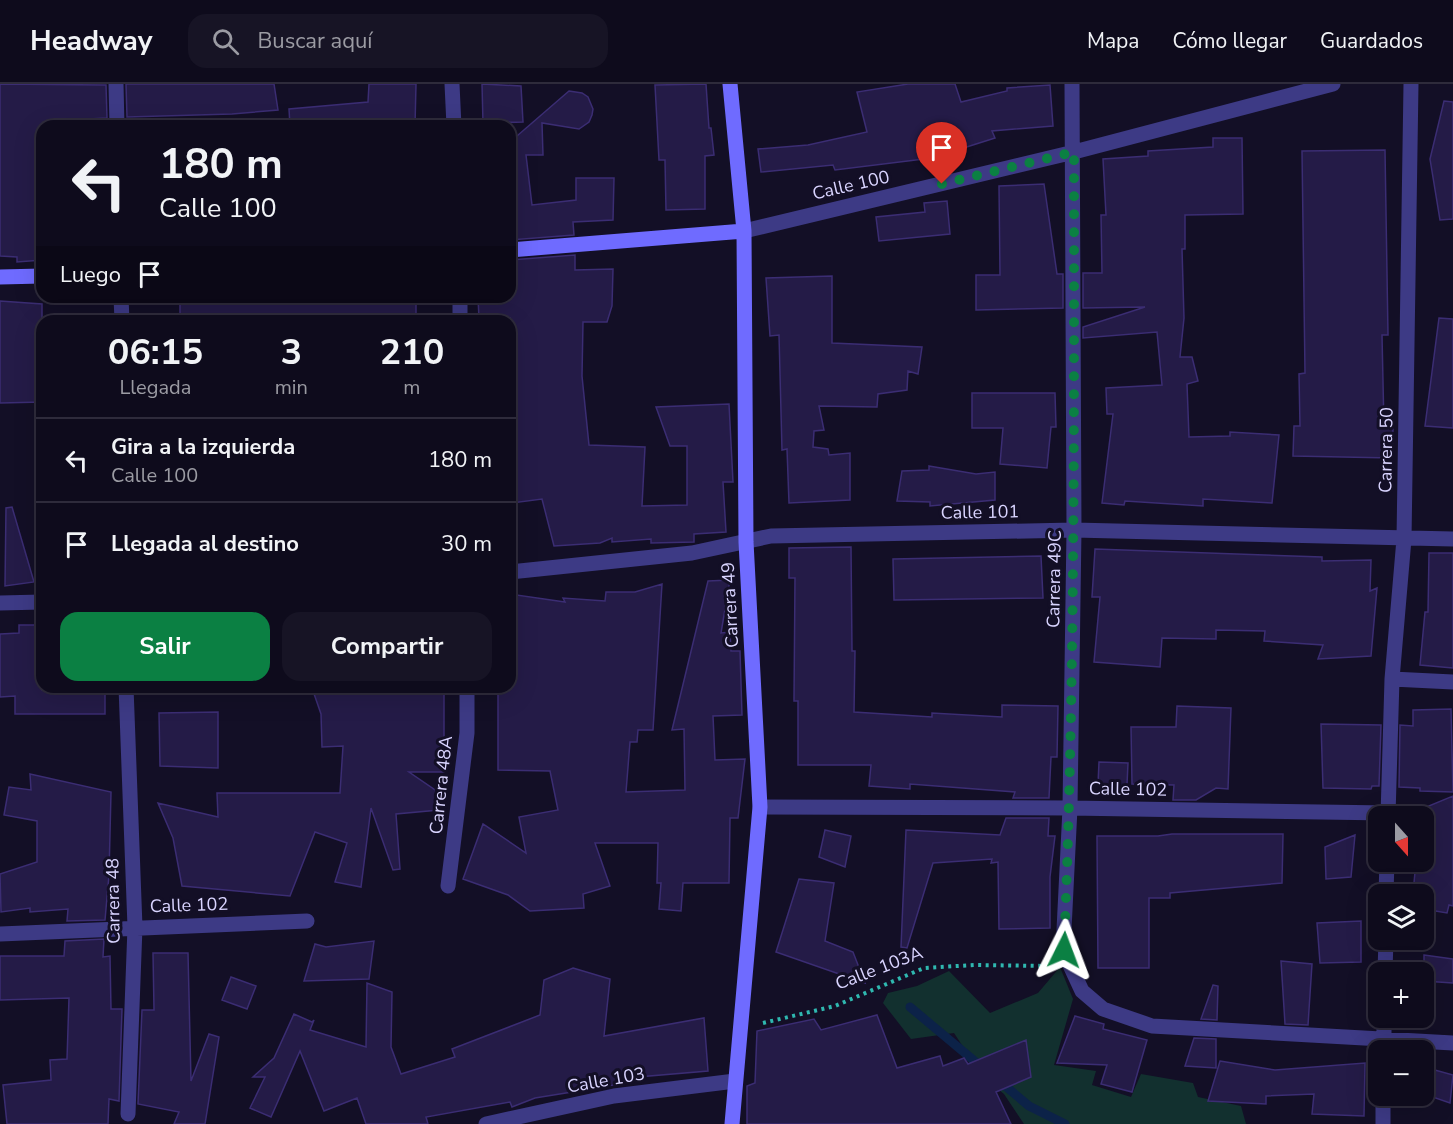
<!DOCTYPE html>
<html lang="es">
<meta charset="utf-8">
<style>
body{margin:0;font-family:"Nunito Sans",sans-serif;background:#171425;color:#f1f3f6;height:100vh;display:flex;flex-direction:column;font-size:22px;white-space:nowrap}
*{box-sizing:border-box;margin:0}
p{font-size:20px;color:#9b9ba3}
.icon{flex:none;width:33px;height:33px;fill:none;stroke:currentColor;stroke-width:2;stroke-linecap:round;stroke-linejoin:round}
.map{position:relative;flex:1;overflow:hidden}
.details{position:absolute;left:36px;top:231px;width:480px;height:378px;display:flex;flex-direction:column;background:#0e0b1c;border-radius:18px;box-shadow:0 6px 24px #0002,0 0 0 2px #2e2b3b}
.details>*{flex:none}
.top-card{position:absolute;left:36px;top:36px;width:480px;height:183px;border-radius:18px;box-shadow:0 6px 24px #0002,0 0 0 2px #2e2b3b;background:#0e0b1c;color:#f1f3f6;overflow:hidden}
.needle{width:39px;rotate:159deg}
.tools{position:absolute;left:1368px;top:722px;display:grid;gap:12px}
.tools a{display:grid;place-items:center;width:66px;height:66px;border-radius:12px;background:#0e0b1c;box-shadow:0 6px 24px #0002,0 0 0 2px #2e2b3b;font-size:30px}
.pin{position:absolute;display:grid;place-items:center;width:51px;height:51px;color:#fff;margin:-62px -26px;border-radius:50% 50% 50% 0;rotate:-45deg;box-shadow:0 0 6px #0007}
.pin .icon{rotate:45deg}
.me{position:absolute;width:66px;margin:-33px;rotate:3deg;stroke-linejoin:round;filter:drop-shadow(0 0 4px #0008)}
.turn{display:flex;align-items:center;gap:21px;height:126px;padding:0 24px;font-size:27px}
.turn .icon{width:78px;height:78px;stroke-width:2.5}
.turn b{display:block;font-size:42px;line-height:51px}
.then{display:flex;align-items:center;height:57px;padding:0 24px;background:#0003;gap:12px;font-size:22px}
.eta{display:flex;justify-content:space-evenly;align-items:center;height:102px;text-align:center}
.eta b{font-size:36px;font-weight:700;line-height:42px}
.action{display:flex;gap:12px;margin-top:auto;padding:12px 24px}
.action a{flex:1;height:69px;border-radius:18px;background:#0b8043;color:#fff;font-size:24px;font-weight:700;line-height:69px;text-align:center}
.action a+a{background:#171425;color:#f1f3f6}
ul{padding:0;list-style:none}
li{display:flex;align-items:center;gap:18px;height:84px;padding:0 24px;border-top:2px solid #2e2b3b}
li div{flex:1}
li b{display:block;font-size:22px}
li em{font-style:normal}
header{display:flex;align-items:center;gap:36px;box-sizing:border-box;height:84px;padding:0 30px;background:#0e0b1c;border-bottom:2px solid #2e2b3b}
header strong{font-size:28px}
nav{display:flex;gap:33px;margin-inline-start:auto;font-size:21px}
.search{width:420px;height:54px;background:#171425;display:flex;align-items:center;gap:15px;box-sizing:border-box;padding:0 21px;border-radius:18px;color:#9b9ba3;font-size:22px}
.map>svg:first-child{display:block}
.green{fill:#12302f}
.lines{fill:none;stroke-linecap:round;stroke-linejoin:round}
.stream{stroke:#0c2248;stroke-width:9}
.building{fill:#241b47;stroke:#3b2d73;stroke-width:1.5}
.path{stroke:#2fb8b0;stroke-width:4;stroke-dasharray:3 4.5;stroke-linecap:butt}
.street{stroke:#3d3a85;stroke-width:15}
.secondary{stroke:#6f6bff;stroke-width:15}
.route{stroke:#0b8043;stroke-width:10;stroke-dasharray:0 18}
.labels{text-anchor:middle;dominant-baseline:central;stroke-width:6;stroke-linejoin:round;paint-order:stroke}
.street-label{font-size:18px;fill:#d9d4ff;stroke:#130f26}
</style>
<header>
<strong>Headway</strong>
<div class="search"><svg class="icon" aria-label="search" viewBox="0 0 24 24"><circle cx="10" cy="10" r="6"/><path d="M15 15l6 6"/></svg>Buscar aquí</div>
<nav><a>Mapa</a><a>Cómo llegar</a><a>Guardados</a></nav>
</header>
<div class="map">
<svg width="1453" height="1040" viewBox="0 0 1453 1040">
<rect width="100%" height="100%" fill="#130f26"/>
<path class="green" d="M 1060,883 L 1073,915 L 1054,981 L 1096,987 L 1092,1001 L 1131,1013 L 1141,990 L 1193,999 L 1198,1013 L 1241,1022 L 1246,1040 L 1024,1040 L 1004,1010 L 983,993 L 954,949 L 911,955 L 883,919 L 888,909 L 917,902 L 949,887 L 990,929 L 1038,909 Z"/>
<g class="lines">
<path class="stream" d="M 910,923 L 984,985
M 997,995 L 1029,1022 L 1065,1040"/>
</g>
<path class="building" d="M 0,0 L 106,1 L 107,34 L 89,35 L 89,42 L 42,42 L 42,176 L 17,178 L 17,173 L 0,172 Z
M 126,0 L 274,0 L 278,26 L 232,30 L 127,33 Z
M 369,0 L 416,0 L 415,42 L 290,42 L 289,25 L 368,18 Z
M 482,0 L 521,2 L 523,38 L 483,39 Z
M 706,0 L 709,44 L 711,44 L 714,71 L 705,72 L 705,125 L 666,126 L 665,76 L 659,76 L 655,1 Z
M 908,0 L 955,0 L 961,18 L 1007,7 L 1007,4 L 1050,1 L 1053,42 L 992,47 L 995,54 L 932,74 L 835,86 L 833,81 L 761,88 L 758,65 L 808,61 L 867,48 L 857,8 Z
M 569,7 L 582,9 L 588,13 L 593,25 L 592,31 L 589,38 L 579,45 L 542,39 L 543,71 L 526,71 L 532,121 L 576,116 L 576,94 L 614,94 L 613,136 L 573,138 L 574,151 L 510,156 L 510,58 Z
M 1444,17 L 1453,18 L 1453,135 L 1440,136 L 1430,75 Z
M 1213,54 L 1242,54 L 1243,130 L 1185,131 L 1185,165 L 1182,165 L 1184,234 L 1180,273 L 1192,273 L 1198,297 L 1187,300 L 1189,353 L 1230,352 L 1230,348 L 1279,351 L 1272,419 L 1203,415 L 1203,422 L 1125,417 L 1124,421 L 1102,419 L 1113,330 L 1107,330 L 1106,304 L 1162,301 L 1157,248 L 1083,254 L 1083,243 L 1145,223 L 1083,224 L 1083,189 L 1102,189 L 1101,131 L 1106,131 L 1103,75 L 1148,72 L 1148,67 L 1213,63 Z
M 1385,66 L 1388,251 L 1382,251 L 1384,344 L 1393,344 L 1392,374 L 1293,372 L 1294,342 L 1300,342 L 1299,290 L 1305,289 L 1302,67 Z
M 1044,100 L 1057,190 L 1063,190 L 1063,224 L 976,226 L 976,191 L 1000,191 L 999,102 Z
M 947,117 L 950,150 L 879,157 L 876,133 L 925,128 L 924,119 Z
M 575,171 L 575,186 L 613,185 L 612,222 L 607,238 L 583,238 L 582,292 L 589,361 L 645,363 L 642,422 L 687,421 L 687,362 L 670,362 L 656,323 L 729,320 L 733,398 L 723,398 L 726,448 L 694,450 L 694,458 L 651,459 L 651,455 L 612,458 L 612,454 L 600,459 L 554,462 L 542,415 L 512,419 L 510,402 L 510,234 L 479,235 L 478,213 L 510,213 L 510,176 Z
M 832,192 L 832,259 L 922,263 L 918,290 L 908,287 L 907,306 L 878,310 L 877,323 L 819,322 L 824,346 L 814,347 L 813,363 L 828,365 L 829,371 L 850,369 L 850,416 L 789,419 L 787,365 L 782,366 L 779,251 L 770,252 L 766,194 Z
M 180,213 L 416,213 L 416,237 L 180,237 Z
M 0,217 L 42,220 L 42,318 L 0,319 Z
M 1439,234 L 1453,235 L 1453,344 L 1425,342 Z
M 972,309 L 1055,309 L 1056,343 L 1051,343 L 1047,384 L 1000,380 L 1003,344 L 972,344 Z
M 929,382 L 976,390 L 995,388 L 995,416 L 930,422 L 930,418 L 897,417 L 902,387 L 929,386 Z
M 12,423 L 34,498 L 5,502 L 6,424 Z
M 851,463 L 852,567 L 855,567 L 854,628 L 932,633 L 932,629 L 1002,633 L 1002,621 L 1058,622 L 1057,673 L 1051,673 L 1049,714 L 1013,714 L 1015,708 L 910,700 L 910,705 L 869,702 L 871,681 L 798,681 L 798,617 L 794,617 L 795,494 L 789,494 L 789,464 Z
M 1095,465 L 1322,473 L 1322,477 L 1371,476 L 1370,507 L 1377,504 L 1371,572 L 1318,575 L 1323,561 L 1264,557 L 1265,547 L 1216,546 L 1216,555 L 1162,554 L 1160,583 L 1094,578 L 1100,513 L 1092,513 Z
M 1429,469 L 1453,469 L 1453,584 L 1420,581 L 1425,528 L 1428,528 Z
M 1041,472 L 1043,514 L 894,516 L 893,475 Z
M 730,496 L 721,549 L 730,548 L 731,567 L 740,567 L 742,631 L 713,632 L 715,676 L 745,675 L 738,734 L 730,734 L 729,799 L 683,799 L 681,827 L 659,825 L 661,799 L 657,799 L 658,759 L 595,759 L 610,802 L 583,810 L 584,824 L 530,827 L 508,811 L 463,795 L 483,740 L 526,769 L 519,733 L 558,726 L 550,687 L 498,686 L 498,603 L 510,603 L 510,510 L 565,518 L 563,514 L 605,517 L 606,508 L 635,508 L 662,500 L 653,646 L 638,646 L 637,658 L 630,658 L 626,708 L 685,706 L 684,645 L 672,646 L 708,497 Z
M 19,541 L 42,541 L 42,606 L 105,607 L 105,630 L 15,630 L 15,612 L 0,613 L 0,550 L 19,549 Z
M 444,603 L 444,688 L 409,688 L 438,708 L 439,726 L 396,730 L 400,785 L 393,786 L 371,724 L 361,803 L 335,798 L 347,759 L 315,748 L 290,812 L 182,802 L 173,754 L 158,719 L 218,733 L 217,709 L 340,709 L 343,662 L 322,663 L 321,630 L 312,604 Z
M 1177,622 L 1231,624 L 1228,705 L 1216,704 L 1196,716 L 1173,716 L 1174,701 L 1132,700 L 1131,643 L 1176,643 Z
M 1451,625 L 1453,708 L 1420,707 L 1420,704 L 1399,703 L 1400,641 L 1413,642 L 1413,626 Z
M 218,628 L 218,684 L 160,682 L 159,629 Z
M 1321,640 L 1381,641 L 1379,702 L 1372,702 L 1371,705 L 1323,704 Z
M 1099,678 L 1128,679 L 1127,701 L 1098,700 Z
M 30,690 L 111,708 L 109,791 L 105,836 L 67,837 L 68,825 L 30,828 L 30,824 L 1,828 L 0,790 L 37,778 L 37,737 L 4,731 L 9,703 L 31,706 Z
M 1453,712 L 1453,822 L 1449,821 L 1447,829 L 1424,825 L 1424,810 L 1413,810 L 1416,777 L 1424,777 L 1424,724 Z
M 1006,734 L 1049,734 L 1048,752 L 1055,752 L 1050,793 L 1050,844 L 999,845 L 998,778 L 991,779 L 992,775 L 933,779 L 907,864 L 901,863 L 906,746 L 1000,751 Z
M 825,746 L 851,752 L 845,783 L 819,773 Z
M 1172,750 L 1283,750 L 1282,799 L 1170,809 L 1170,814 L 1149,814 L 1149,884 L 1098,884 L 1097,752 L 1158,752 Z
M 1355,751 L 1351,793 L 1326,795 L 1325,763 Z
M 799,795 L 834,799 L 825,857 L 853,868 L 865,899 L 776,868 Z
M 1361,837 L 1361,878 L 1320,879 L 1317,839 Z
M 104,855 L 103,873 L 110,872 L 111,925 L 122,925 L 119,1017 L 109,1015 L 108,1040 L 7,1040 L 3,1001 L 51,996 L 50,976 L 67,975 L 69,914 L 0,916 L 0,872 L 64,872 L 65,857 Z
M 374,857 L 369,895 L 304,897 L 315,860 L 326,863 Z
M 153,869 L 188,869 L 191,997 L 209,950 L 219,953 L 205,1040 L 174,1040 L 179,1028 L 138,1020 L 142,926 L 154,926 Z
M 1424,871 L 1453,875 L 1453,899 L 1424,897 Z
M 1281,877 L 1312,880 L 1308,941 L 1285,940 Z
M 573,884 L 610,895 L 604,952 L 704,934 L 708,987 L 626,994 L 627,999 L 594,1004 L 594,998 L 572,1008 L 535,1014 L 512,1023 L 510,1018 L 426,1033 L 428,1040 L 366,1040 L 357,1014 L 324,1027 L 300,967 L 271,1033 L 250,1024 L 265,993 L 253,993 L 274,974 L 294,930 L 312,938 L 314,936 L 310,946 L 366,963 L 367,899 L 392,908 L 391,963 L 401,990 L 455,973 L 452,965 L 540,931 L 544,896 Z
M 231,893 L 256,902 L 247,925 L 222,916 Z
M 1213,901 L 1218,902 L 1217,936 L 1201,935 Z
M 877,931 L 897,984 L 940,972 L 943,982 L 964,974 L 968,980 L 1026,956 L 1031,993 L 996,1008 L 1011,1040 L 747,1040 L 747,1002 L 755,999 L 757,947 L 814,935 L 821,946 Z
M 1075,932 L 1104,940 L 1103,945 L 1147,956 L 1132,1008 L 1101,1000 L 1107,981 L 1057,979 Z
M 1194,954 L 1216,955 L 1216,984 L 1185,982 Z
M 1220,977 L 1275,986 L 1365,979 L 1364,1032 L 1312,1030 L 1314,1010 L 1266,1012 L 1266,1020 L 1208,1017 Z
M 1424,983 L 1453,991 L 1450,1019 L 1424,1010 Z"/>
<g class="lines">
<path class="path" d="M 763,939 L 835,922 L 924,884 L 974,881 L 1048,882"/>
<path class="street" d="M 116,0 L 117,42
M 452,0 L 454,42
M 1072,0 L 1074,446 L 1070,724 L 1063,866 L 1082,907 L 1103,925 L 1152,942 L 1453,959
M 744,147 L 1074,68 L 1333,0
M 121,213 L 122,237
M 460,213 L 460,237
M 510,488 L 692,469 L 771,452 L 1074,446 L 1453,455
M 0,519 L 42,518
M 1392,595 L 1453,598
M 126,603 L 135,843 L 128,1030
M 760,723 L 1070,724 L 1388,729
M 1388,732 L 1392,595 L 1404,455 L 1411,0
M 448,802 L 467,649 L 467,603
M 1386,810 L 1387,777
M 0,850 L 307,837
M 1385,888 L 1386,855
M 1384,966 L 1384,933
M 486,1040 L 614,1012 L 735,997
M 1383,1040 L 1383,1011"/>
<path class="secondary" d="M 730,0 L 744,147 L 746,458 L 760,723 L 732,1040
M 510,166 L 744,147
M 0,193 L 42,192"/>
</g>
<g class="lines">
<path class="route" d="M 942,100 L 1074,68 C 1074,334 1075,600 1064,866"/>
</g>
<g class="labels">
<g class="street-label">
<text transform="translate(851 101) rotate(-13)">Calle 100</text>
<text transform="translate(1386 366) rotate(-89)">Carrera 50</text>
<text transform="translate(980 428) rotate(-1)">Calle 101</text>
<text transform="translate(1054 495) rotate(-89)">Carrera 49C</text>
<text transform="translate(730 521) rotate(-93)">Carrera 49</text>
<text transform="translate(441 701) rotate(-84)">Carrera 48A</text>
<text transform="translate(1128 705) rotate(1)">Calle 102</text>
<text transform="translate(113 817) rotate(-91)">Carrera 48</text>
<text transform="translate(189 821) rotate(-2)">Calle 102</text>
<text transform="translate(879 884) rotate(-21)">Calle 103A</text>
<text transform="translate(606 996) rotate(-10)">Calle 103</text>
</g>
</g>
</svg>
<div class="tools">
<a><svg class="needle" viewBox="-14 -14 28 28"><path d="M0-13l5 13h-10z" fill="#e53935"/><path d="M0 13l5-13h-10z" fill="#9b9ba3"/></svg></a>
<a><svg class="icon" aria-label="layers" viewBox="0 0 24 24"><path d="M12 4l9 5-9 5-9-5zM3 14l9 5 9-5"/></svg></a>
<a>+</a>
<a>−</a>
</div>
<div class="pin" style="left:942px;top:100px;background:#d93025"><svg class="icon" aria-label="arrive" viewBox="0 0 24 24"><path d="M6 21V4h12l-3 4 3 4H6"/></svg></div>
<svg class="me" style="left:1064px;top:866px" viewBox="-20 -20 40 40"><path d="M0-17L14 15 0 8-14 15z" fill="#0b8043" stroke="#fff" stroke-width="4"/></svg>
<div class="top-card">
<div class="turn"><svg class="icon" aria-label="left" viewBox="0 0 24 24"><path d="M17 20v-9H6M10 6l-5 5 5 5"/></svg><div><b>180 m</b>Calle 100</div></div>
<div class="then">Luego<svg class="icon" aria-label="arrive" viewBox="0 0 24 24"><path d="M6 21V4h12l-3 4 3 4H6"/></svg></div>
</div>
<section class="details">
<div class="eta">
<div><b>06:15</b><p>Llegada</p></div>
<div><b>3</b><p>min</p></div>
<div><b>210</b><p>m</p></div>
</div>
<ul>
<li><svg class="icon" aria-label="left" viewBox="0 0 24 24"><path d="M17 20v-9H6M10 6l-5 5 5 5"/></svg><div><b>Gira a la izquierda</b><p>Calle 100</p></div><em>180 m</em></li>
<li><svg class="icon" aria-label="arrive" viewBox="0 0 24 24"><path d="M6 21V4h12l-3 4 3 4H6"/></svg><div><b>Llegada al destino</b></div><em>30 m</em></li>
</ul>
<div class="action"><a>Salir</a><a>Compartir</a></div>
</section>
</div>
